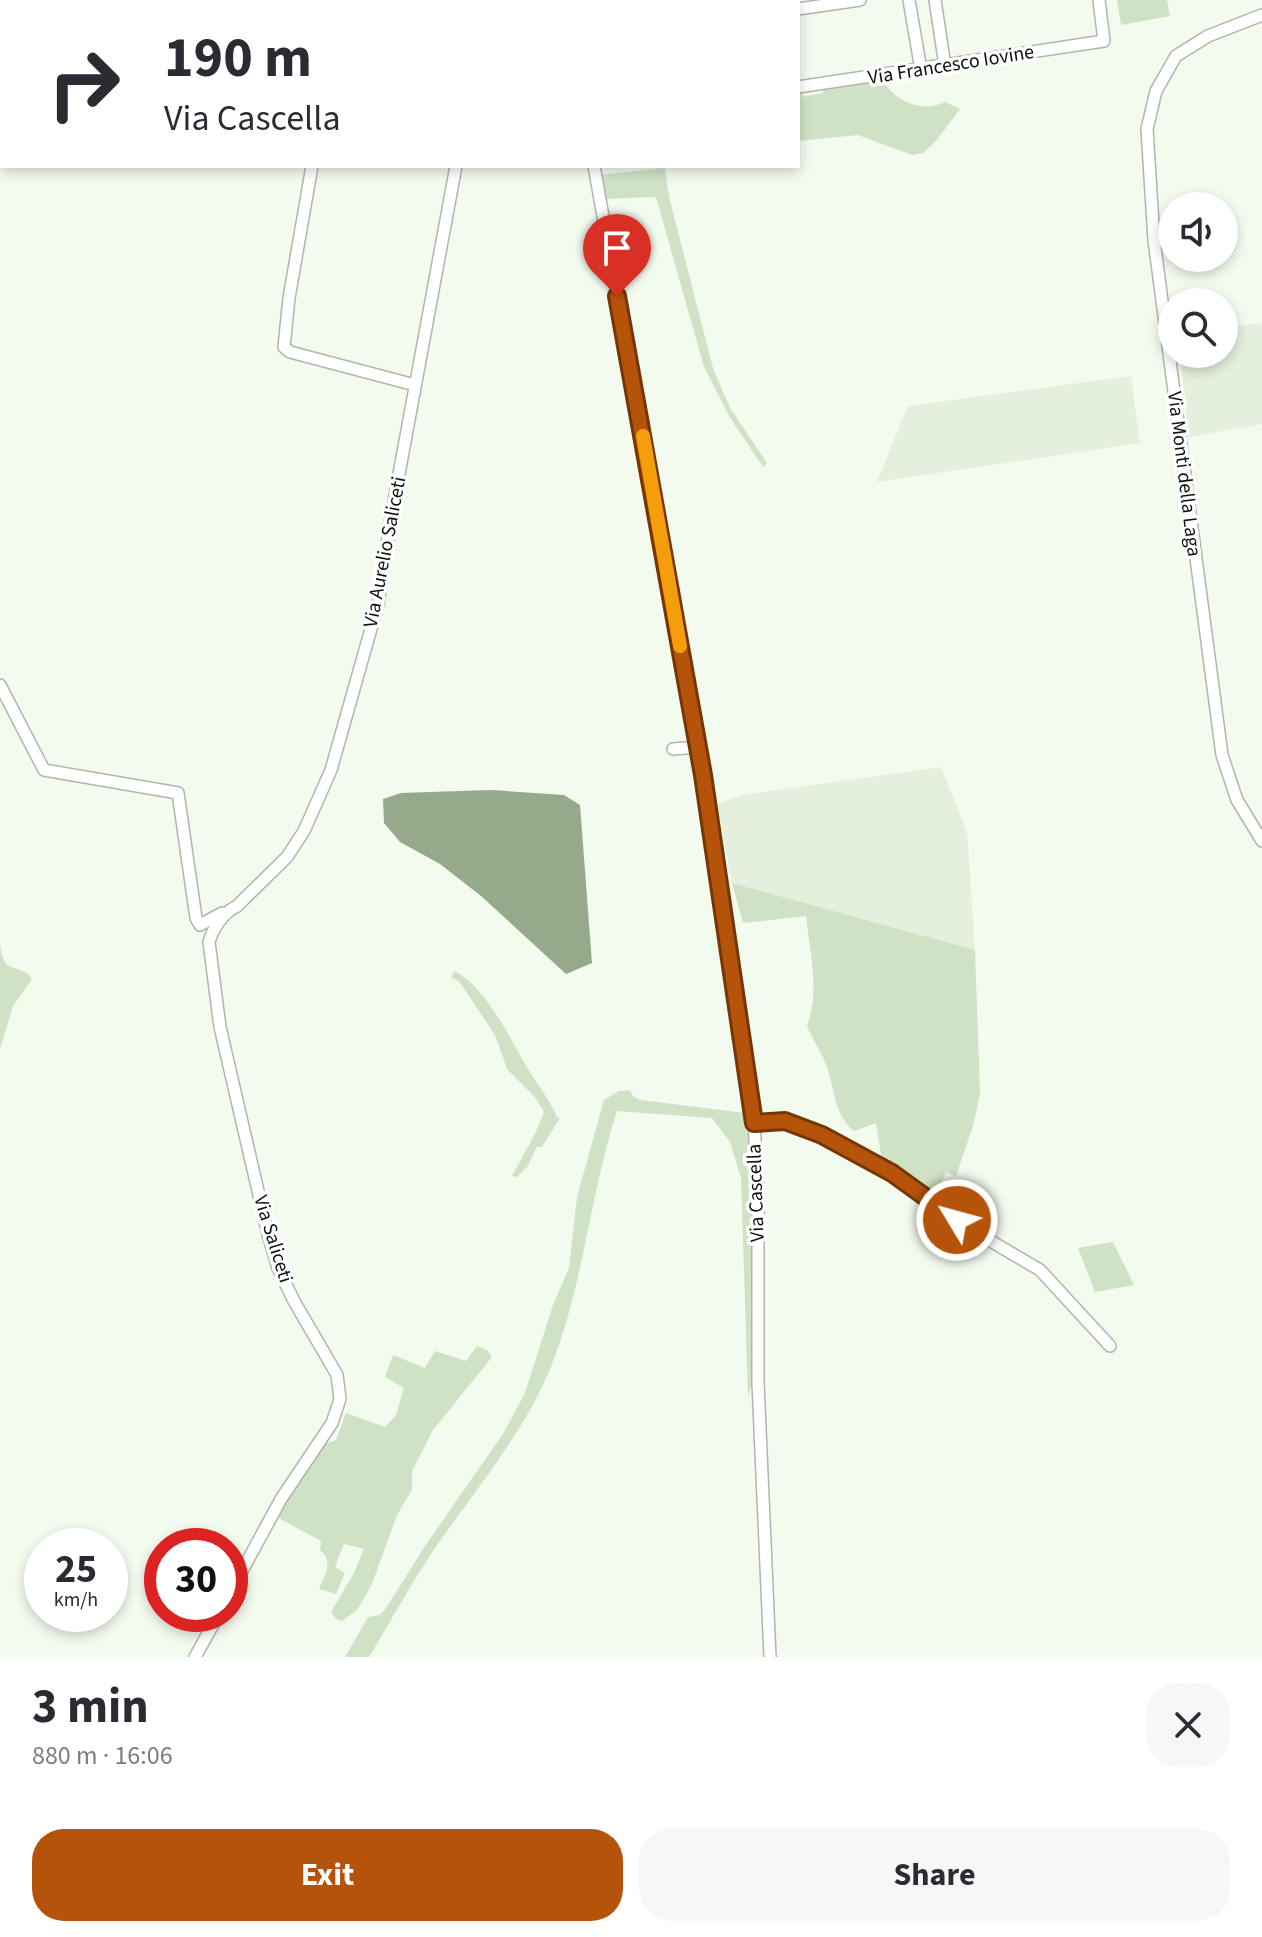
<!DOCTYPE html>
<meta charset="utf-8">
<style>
body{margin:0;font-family:"Source Sans 3",sans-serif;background:#f7f7f7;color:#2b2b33;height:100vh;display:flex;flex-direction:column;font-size:30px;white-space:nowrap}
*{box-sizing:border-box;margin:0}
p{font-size:26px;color:#7c7c81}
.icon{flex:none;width:44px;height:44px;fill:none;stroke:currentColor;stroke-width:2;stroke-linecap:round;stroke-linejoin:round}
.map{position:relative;height:1657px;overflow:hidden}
.sheet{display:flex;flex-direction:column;background:#fff;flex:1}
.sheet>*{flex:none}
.hud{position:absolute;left:0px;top:0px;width:800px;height:168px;box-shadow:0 4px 12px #0003;background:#fff;color:#2b2b33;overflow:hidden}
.buttons{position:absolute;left:1158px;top:192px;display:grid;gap:16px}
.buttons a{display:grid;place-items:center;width:80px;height:80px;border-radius:50%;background:#fff;box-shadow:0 4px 12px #0003;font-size:40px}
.speed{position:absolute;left:24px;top:1528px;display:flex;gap:16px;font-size:40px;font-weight:700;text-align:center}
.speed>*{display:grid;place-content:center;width:104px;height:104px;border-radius:50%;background:#fff;box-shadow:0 4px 12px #0003;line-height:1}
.speed small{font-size:20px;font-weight:400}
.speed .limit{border:12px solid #d22;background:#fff;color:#111}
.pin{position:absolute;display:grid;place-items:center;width:68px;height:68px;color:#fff;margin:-82px -34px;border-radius:50% 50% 50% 0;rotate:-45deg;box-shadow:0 0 8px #0007}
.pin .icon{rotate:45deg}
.me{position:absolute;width:88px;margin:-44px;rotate:307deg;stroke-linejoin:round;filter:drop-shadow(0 0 6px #0008)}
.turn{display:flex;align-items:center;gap:28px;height:168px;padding:0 32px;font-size:36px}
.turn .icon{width:104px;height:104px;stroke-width:2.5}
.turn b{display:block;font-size:56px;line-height:68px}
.round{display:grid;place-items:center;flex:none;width:84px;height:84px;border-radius:32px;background:#f7f7f7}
.summary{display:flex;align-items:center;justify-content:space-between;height:136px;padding:0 32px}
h1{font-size:48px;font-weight:700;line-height:60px}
.button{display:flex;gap:16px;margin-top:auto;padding:16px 32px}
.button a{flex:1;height:92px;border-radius:32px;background:#b45309;color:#fff;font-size:32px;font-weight:700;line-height:92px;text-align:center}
.button a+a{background:#f7f7f7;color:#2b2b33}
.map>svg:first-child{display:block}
.built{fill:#e4efdd}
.green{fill:#d0e2c5}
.water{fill:#96a98a}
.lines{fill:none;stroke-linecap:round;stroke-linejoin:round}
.minor-casing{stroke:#afb6ab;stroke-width:14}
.minor{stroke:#fff;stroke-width:11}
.route-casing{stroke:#753606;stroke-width:20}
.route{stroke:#b45309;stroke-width:14}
.slow{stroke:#f59e0b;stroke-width:14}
.labels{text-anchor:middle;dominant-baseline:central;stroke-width:7;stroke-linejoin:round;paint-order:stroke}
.street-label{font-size:20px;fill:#0e110d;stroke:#fff}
</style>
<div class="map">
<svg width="1262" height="1657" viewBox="0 0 1262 1657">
<rect width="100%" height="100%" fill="#f3faee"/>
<path class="built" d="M 1262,323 L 1262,424 L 1189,437 L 1180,354 L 1224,354 L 1224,328 Z
M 1131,376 L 1140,443 L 877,482 L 908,406 Z
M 941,767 L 967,832 L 975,950 L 732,883 L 717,804 L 742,795 Z"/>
<path class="green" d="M 1117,0 L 1167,0 L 1170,16 L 1121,25 Z
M 881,78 C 893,100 921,114 945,102 L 960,109 L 936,141 L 923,153 L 912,155 L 858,135 L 798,141 L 798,90 L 801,90 L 803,97 L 823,93 L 822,87 Z
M 665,168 L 669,197 L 713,368 L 730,408 L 767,463 L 763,467 L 729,416 L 704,367 L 656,197 L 605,199 L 599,175 Z
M 732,883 L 975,950 L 980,1094 L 973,1126 L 956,1176 L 946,1172 L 934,1200 L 883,1167 L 876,1123 L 854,1131 C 834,1115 835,1090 827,1067 C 822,1053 813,1040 807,1026 C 820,992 810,952 806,916 L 743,923 Z
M 0,943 C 3,979 20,961 32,979 L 13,1006 L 0,1049 Z
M 454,971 C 486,986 510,1039 528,1069 C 538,1085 549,1099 557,1117 L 560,1118 L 542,1147 L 537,1147 L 527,1167 L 517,1177 L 512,1176 L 536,1132 L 544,1112 L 535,1097 L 507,1069 L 495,1035 L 459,981 L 451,977 Z
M 630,1090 L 633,1096 L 640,1100 L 745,1113 L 750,1149 L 753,1382 L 748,1396 L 741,1178 L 730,1142 L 712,1118 L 617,1111 C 590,1194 584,1282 552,1364 C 528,1427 474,1492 435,1548 C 411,1583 391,1621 369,1657 L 345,1657 L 368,1617 L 380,1615 L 386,1608 L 425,1546 L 503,1434 L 525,1393 L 553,1305 L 569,1268 L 577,1197 L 604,1100 L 619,1091 Z
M 1113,1242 L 1134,1285 L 1095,1292 L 1078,1248 Z
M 477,1346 L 487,1350 L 492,1357 L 433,1430 L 412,1471 L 412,1490 L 397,1515 L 372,1584 L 357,1610 L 342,1621 L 336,1619 L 331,1612 L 354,1573 L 364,1549 L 344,1544 L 335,1567 L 345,1573 L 336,1594 L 319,1589 C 325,1574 334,1562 320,1550 L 321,1541 L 273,1515 L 321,1445 L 336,1440 L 346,1413 L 385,1427 L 396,1415 L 404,1388 L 385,1377 L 393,1355 L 425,1368 L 435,1351 L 466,1361 Z"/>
<path class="water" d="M 491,790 L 564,795 L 580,805 L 592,963 L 566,974 L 481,896 L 440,864 L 400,842 L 384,823 L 383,799 L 401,793 Z"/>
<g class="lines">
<g class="minor-casing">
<path id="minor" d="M 480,0 L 489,1
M 568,0 L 568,2
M 686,0 L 686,2
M 758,0 L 758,2
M 909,0 L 921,70
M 935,0 L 945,66
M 341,2 L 341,0
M 798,9 L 860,0
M 1262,15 L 1208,36 L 1176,56 L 1156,91 L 1147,129 L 1154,240 L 1222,755 L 1237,800 L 1262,841
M 798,87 L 1104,41 L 1099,0
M 312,166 L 289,298 L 284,347 L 290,352 L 415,385
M 594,166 L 703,775 L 754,1123 L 758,1189 L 758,1383 L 770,1657
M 0,685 L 44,770 L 178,793 L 196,918 L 200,925 L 222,913
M 673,749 L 698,747
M 754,1123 L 777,1121 L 797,1124 L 892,1173 L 967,1227 L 1040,1270 L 1110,1346
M 230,1593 L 281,1499 L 332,1423 L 340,1399 L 337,1375 L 294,1301 L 278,1268 L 268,1234 L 220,1027 L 209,942 C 213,928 223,913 237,906 L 287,857 L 304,831 L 331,770 L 378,604 L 391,517 L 456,166
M 195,1657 L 219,1614"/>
</g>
<use href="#minor" class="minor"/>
</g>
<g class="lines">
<g class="route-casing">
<path id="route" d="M 617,296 L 703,775 L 754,1123 L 785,1121 L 822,1135 L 892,1173 L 957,1220"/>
</g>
<use href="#route" class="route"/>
<path class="slow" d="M 643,436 L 680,646"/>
</g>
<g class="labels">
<g class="street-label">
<text transform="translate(951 65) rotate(-9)">Via Francesco Iovine</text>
<text transform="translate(1184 474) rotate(83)">Via Monti della Laga</text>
<text transform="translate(385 552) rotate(-79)">Via Aurelio Saliceti</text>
<text transform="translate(756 1193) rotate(-92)">Via Cascella</text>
<text transform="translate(273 1239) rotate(73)">Via Saliceti</text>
</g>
</g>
</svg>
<div class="buttons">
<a><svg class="icon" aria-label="sound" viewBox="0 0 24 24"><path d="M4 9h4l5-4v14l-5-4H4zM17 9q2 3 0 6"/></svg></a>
<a><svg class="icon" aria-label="search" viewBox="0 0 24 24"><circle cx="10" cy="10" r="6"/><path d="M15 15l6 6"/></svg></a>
</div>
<div class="speed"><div>25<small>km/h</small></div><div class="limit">30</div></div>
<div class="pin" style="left:617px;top:296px;background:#d93025"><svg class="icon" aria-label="arrive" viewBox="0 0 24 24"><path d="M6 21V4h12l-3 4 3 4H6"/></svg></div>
<svg class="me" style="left:957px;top:1220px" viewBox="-20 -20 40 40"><circle r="17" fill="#b45309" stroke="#fff" stroke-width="3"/><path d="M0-11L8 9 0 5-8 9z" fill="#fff"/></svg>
<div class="hud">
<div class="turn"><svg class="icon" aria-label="right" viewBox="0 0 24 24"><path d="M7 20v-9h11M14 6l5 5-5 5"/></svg><div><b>190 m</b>Via Cascella</div></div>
</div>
</div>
<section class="sheet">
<div class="summary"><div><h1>3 min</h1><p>880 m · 16:06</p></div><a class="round"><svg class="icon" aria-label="close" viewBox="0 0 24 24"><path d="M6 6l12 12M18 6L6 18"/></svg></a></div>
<div class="button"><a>Exit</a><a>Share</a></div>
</section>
